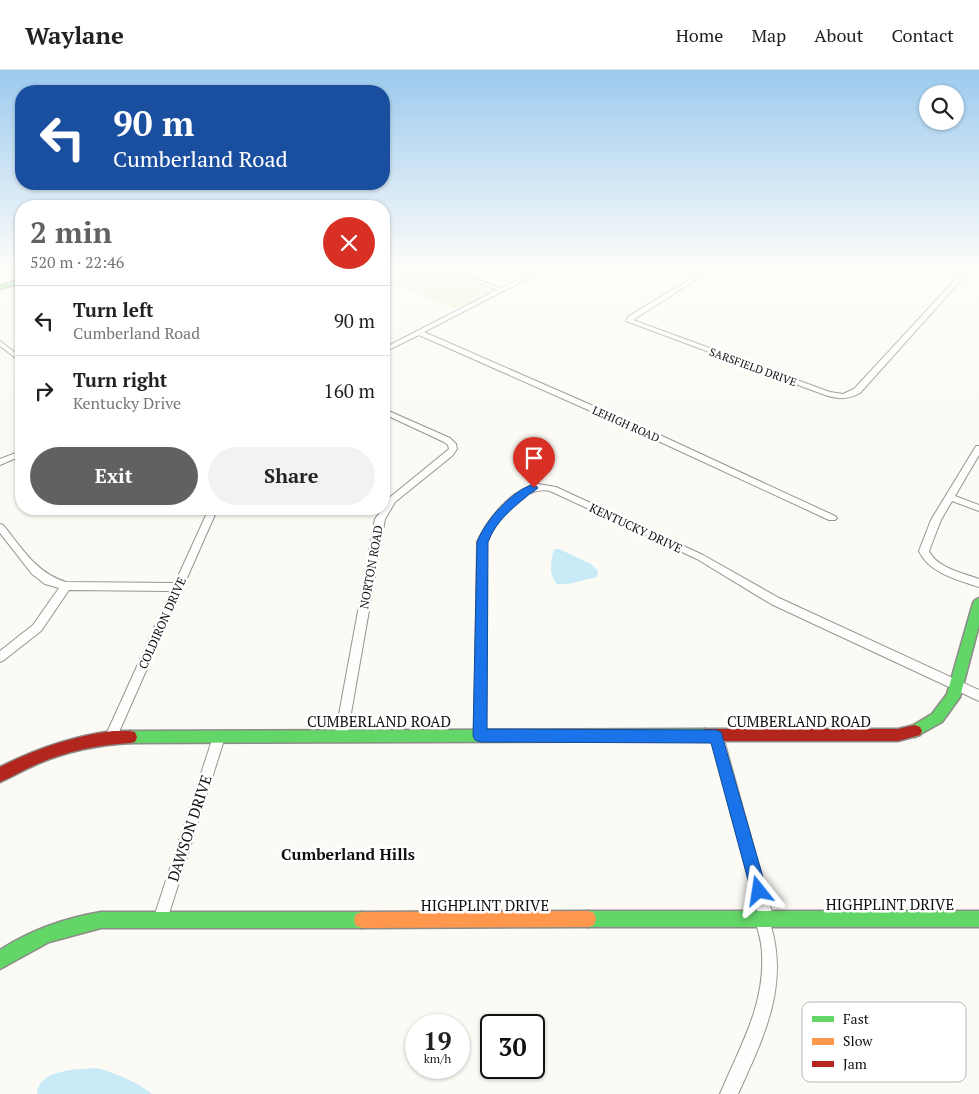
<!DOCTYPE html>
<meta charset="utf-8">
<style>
body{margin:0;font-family:"PT Serif",serif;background:#f2f2f2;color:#222;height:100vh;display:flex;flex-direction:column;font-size:19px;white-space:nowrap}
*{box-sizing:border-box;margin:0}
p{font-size:16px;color:#767676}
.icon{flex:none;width:28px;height:28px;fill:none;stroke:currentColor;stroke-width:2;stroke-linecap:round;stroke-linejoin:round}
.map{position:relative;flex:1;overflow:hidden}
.side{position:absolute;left:15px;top:130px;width:375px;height:315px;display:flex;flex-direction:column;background:#fff;border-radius:20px;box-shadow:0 1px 4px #0004}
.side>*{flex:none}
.banner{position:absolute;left:15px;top:15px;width:375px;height:105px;border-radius:20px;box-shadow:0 1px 4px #0004;background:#1a4fa0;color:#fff;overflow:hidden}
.controls{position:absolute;left:919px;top:15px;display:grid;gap:10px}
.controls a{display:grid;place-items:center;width:45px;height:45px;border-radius:50%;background:#fff;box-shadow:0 1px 4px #0004;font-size:25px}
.speed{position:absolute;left:405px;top:944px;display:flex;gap:10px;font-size:25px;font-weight:700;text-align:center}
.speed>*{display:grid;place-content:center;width:65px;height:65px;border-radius:50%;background:#fff;box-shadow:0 1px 4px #0004;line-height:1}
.speed small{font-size:12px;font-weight:400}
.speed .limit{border:2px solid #111;border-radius:8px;background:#fff;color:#111}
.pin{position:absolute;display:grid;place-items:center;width:42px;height:42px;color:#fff;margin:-51px -21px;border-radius:50% 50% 50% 0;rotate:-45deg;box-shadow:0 0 5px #0007}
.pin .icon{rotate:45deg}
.me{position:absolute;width:55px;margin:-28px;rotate:345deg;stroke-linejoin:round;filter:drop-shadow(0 0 4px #0008)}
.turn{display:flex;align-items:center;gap:18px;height:105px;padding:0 15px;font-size:22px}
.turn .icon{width:65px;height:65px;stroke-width:2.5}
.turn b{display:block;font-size:35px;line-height:42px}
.round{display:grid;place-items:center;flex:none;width:52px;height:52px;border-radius:26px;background:#f2f2f2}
.head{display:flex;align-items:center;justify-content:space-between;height:85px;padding:0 15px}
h1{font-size:30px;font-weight:600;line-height:38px;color:#62615f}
.cta{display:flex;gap:10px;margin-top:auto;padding:10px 15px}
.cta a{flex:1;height:58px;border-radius:30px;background:#62615f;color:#fff;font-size:20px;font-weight:600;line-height:58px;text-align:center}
.cta a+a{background:#f2f2f2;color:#222}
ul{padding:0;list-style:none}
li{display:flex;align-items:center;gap:15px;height:70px;padding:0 15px;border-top:1px solid #e0e0e0}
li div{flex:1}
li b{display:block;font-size:19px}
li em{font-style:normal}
header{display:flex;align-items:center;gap:30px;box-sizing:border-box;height:70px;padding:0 25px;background:#fff;border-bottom:1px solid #e0e0e0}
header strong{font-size:24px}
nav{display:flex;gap:28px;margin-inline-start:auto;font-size:18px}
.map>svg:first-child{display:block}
.green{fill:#e7f2d3}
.water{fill:#c9eaf7}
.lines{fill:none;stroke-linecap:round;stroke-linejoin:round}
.street-casing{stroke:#969592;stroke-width:2}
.fast-casing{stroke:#8c8b89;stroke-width:3}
.slow-casing{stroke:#8c8b89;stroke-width:3}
.jam-casing{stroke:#8c8b89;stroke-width:3}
.street{fill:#fffefd;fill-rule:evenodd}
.fast{fill:#63d668;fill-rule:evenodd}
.slow{fill:#ff974d;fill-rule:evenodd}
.jam{fill:#b3261e;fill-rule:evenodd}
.route{fill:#1a73e8;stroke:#114b97}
.labels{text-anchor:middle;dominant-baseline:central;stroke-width:5;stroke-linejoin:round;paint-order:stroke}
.far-street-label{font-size:11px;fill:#0f0f0f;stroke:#fff}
.street-label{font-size:12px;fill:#0f0f0f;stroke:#fff}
.near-street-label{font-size:15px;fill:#0f0f0f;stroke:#fff}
.near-neighbourhood-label{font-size:16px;font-weight:bold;fill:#0f0f0f;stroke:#fff}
.key{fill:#fff;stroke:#b7b7b7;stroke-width:1}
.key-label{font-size:14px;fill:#0f0f0f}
</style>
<header>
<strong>Waylane</strong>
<nav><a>Home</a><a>Map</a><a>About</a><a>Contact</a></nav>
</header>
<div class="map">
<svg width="979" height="1024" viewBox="0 0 979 1024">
<rect width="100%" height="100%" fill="#fcfaf4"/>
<path class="green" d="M 384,198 L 431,198 L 492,221 L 455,239 L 384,210 Z"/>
<path class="water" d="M 554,479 L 559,479 L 591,494 L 598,501 L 597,507 L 568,514 L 557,514 C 548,504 551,491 554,479 Z
M 97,998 C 117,1004 136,1011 152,1024 L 37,1024 C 38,999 79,999 97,998 Z"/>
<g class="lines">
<g class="street-casing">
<path id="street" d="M 438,198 L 444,198 L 501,218 L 542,198 L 548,198 L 424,262 L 662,366 L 835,446 L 837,448 L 835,450 L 829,450 L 656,370 L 419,265 L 384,282 L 384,278 L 497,220 Z
M 708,198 L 714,198 L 633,250 L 830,322 L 843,324 L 854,319 L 966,198 L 972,198 L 860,323 C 848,330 838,329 825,325 L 626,251 L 629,246 Z
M 0,271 L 21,287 L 21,292 L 0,276 Z
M 384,339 L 450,368 L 456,374 L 457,379 L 452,386 L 395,432 L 385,449 L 347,666 L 345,670 L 341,672 L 337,670 L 335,666 L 375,449 L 382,439 L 384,439 L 389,428 L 449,379 L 448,375 L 444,372 L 384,344 Z
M 976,376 L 979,376 L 979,385 L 955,426 L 979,435 L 979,441 L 952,431 L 941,450 L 929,481 C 937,498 963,503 979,509 L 979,517 C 958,510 929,503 919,481 L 931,450 Z
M 21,381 L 21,386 L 0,395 L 0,389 Z
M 538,414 L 556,417 L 703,485 L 779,528 L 979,620 L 979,631 L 771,534 L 697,489 L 550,421 C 523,415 497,450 487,472 L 486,666 L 484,670 L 480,672 L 476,670 L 474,666 L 477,472 C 488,448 511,419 538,414 Z
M 153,439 L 217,440 L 115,671 L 111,673 L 107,671 L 105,667 L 171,521 L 69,520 L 41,561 L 4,590 L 0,592 L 0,581 L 33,555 L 59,518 L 45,514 L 32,504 L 0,463 L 0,454 L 3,455 C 22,478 36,503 66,512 L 175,513 L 207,443 L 157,442 Z
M 717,660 L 721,662 L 723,666 L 774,850 L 771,856 C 789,917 763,969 738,1024 L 720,1024 C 739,978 765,936 762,884 C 762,872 758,861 755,850 L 758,844 L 711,666 L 713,662 Z
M 219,661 L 223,663 L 225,667 L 167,850 L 165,855 L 160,857 L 155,855 L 153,850 L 213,667 L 215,663 Z"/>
</g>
<g class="fast-casing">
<path id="fast" d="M 21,209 L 21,213 L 0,219 L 0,215 Z
M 979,528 L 979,555 L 960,627 L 942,652 L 915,667 L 910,665 L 908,661 L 910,657 L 932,644 L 947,624 L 973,533 L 975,530 Z
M 705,659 L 710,661 L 712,665 L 710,669 L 705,671 L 130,673 L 125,672 L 123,667 L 125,662 L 130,661 Z
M 588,841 L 979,841 L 979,857 L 588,857 L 582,855 L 580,849 L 582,843 Z
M 101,842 L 362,842 L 368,844 L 370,850 L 368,856 L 362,858 L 101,858 L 49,872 L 0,899 L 0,880 C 31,860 65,848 101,842 Z"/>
</g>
<g class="slow-casing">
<path id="slow" d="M 588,841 L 594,843 L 596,849 L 594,855 L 588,857 L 362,858 L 356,856 L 354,850 L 356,844 L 362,842 Z"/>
</g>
<g class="jam-casing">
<path id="jam" d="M 915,655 L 920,657 L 922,661 L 920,665 L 898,671 L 705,671 L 700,669 L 698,665 L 700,661 L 705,659 L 898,659 Z
M 113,661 L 130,661 L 135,662 L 137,667 L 135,672 L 130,673 C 97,675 66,681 35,695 C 23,700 12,707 0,712 L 0,697 C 36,679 73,666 113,661 Z"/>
</g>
<use href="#street" class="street"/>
<use href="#fast" class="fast"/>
<use href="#slow" class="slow"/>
<use href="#jam" class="jam"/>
</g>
<linearGradient id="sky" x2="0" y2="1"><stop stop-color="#9bcaee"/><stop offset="0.58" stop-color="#fefdfa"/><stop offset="1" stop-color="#fefdfa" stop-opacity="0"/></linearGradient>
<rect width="979" height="341" fill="url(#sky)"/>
<path class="route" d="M 534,414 L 538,418 C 535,421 530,423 526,427 C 510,440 495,453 488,472 L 487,659 L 716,660 L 721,662 L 767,821 L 765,826 L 759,829 L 753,826 L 751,821 L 711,673 L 480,672 L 475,670 L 473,666 L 477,472 C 485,451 511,421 534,414 Z"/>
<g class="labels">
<g class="far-street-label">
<text transform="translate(753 297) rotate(20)">SARSFIELD DRIVE</text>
<text transform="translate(626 354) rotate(24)">LEHIGH ROAD</text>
</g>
<g class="street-label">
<text transform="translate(636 458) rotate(25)">KENTUCKY DRIVE</text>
<text transform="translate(371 497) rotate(-80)">NORTON ROAD</text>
<text transform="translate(162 553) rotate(-66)">COLDIRON DRIVE</text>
</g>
<g class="near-street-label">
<text x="379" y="651">CUMBERLAND ROAD</text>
<text x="799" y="651">CUMBERLAND ROAD</text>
<text transform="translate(189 758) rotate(-72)">DAWSON DRIVE</text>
<text x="890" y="834">HIGHPLINT DRIVE</text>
<text x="485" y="835">HIGHPLINT DRIVE</text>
</g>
<g class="near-neighbourhood-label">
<text x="348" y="784">Cumberland Hills</text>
</g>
</g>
<rect x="802" y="932" width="164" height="80" rx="8" class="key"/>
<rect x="812" y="946" width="22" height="6" fill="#63d668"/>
<rect x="812" y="968" width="22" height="7" fill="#ff974d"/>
<rect x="812" y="991" width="22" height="6" fill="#b3261e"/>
<g class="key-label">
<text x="843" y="954">Fast</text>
<text x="843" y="976">Slow</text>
<text x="843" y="999">Jam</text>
</g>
</svg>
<div class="controls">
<a><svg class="icon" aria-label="search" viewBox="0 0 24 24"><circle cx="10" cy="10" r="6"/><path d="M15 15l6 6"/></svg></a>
</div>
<div class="speed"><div>19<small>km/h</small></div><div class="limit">30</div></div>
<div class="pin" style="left:534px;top:418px;background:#d93025"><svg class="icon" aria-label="arrive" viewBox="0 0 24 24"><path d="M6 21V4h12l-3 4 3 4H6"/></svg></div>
<svg class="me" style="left:759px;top:821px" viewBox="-20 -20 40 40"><path d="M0-17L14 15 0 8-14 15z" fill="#1a73e8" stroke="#fff" stroke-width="4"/></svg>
<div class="banner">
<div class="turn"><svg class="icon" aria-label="left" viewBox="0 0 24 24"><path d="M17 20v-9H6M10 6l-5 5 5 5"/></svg><div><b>90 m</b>Cumberland Road</div></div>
</div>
<section class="side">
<div class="head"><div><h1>2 min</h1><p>520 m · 22:46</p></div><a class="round" style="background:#d93025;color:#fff"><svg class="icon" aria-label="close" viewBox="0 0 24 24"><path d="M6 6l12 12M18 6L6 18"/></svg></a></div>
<ul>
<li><svg class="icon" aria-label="left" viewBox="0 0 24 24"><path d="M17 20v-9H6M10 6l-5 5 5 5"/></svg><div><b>Turn left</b><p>Cumberland Road</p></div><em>90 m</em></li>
<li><svg class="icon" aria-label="right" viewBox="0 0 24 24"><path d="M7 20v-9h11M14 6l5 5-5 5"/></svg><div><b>Turn right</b><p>Kentucky Drive</p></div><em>160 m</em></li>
</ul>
<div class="cta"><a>Exit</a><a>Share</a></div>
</section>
</div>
